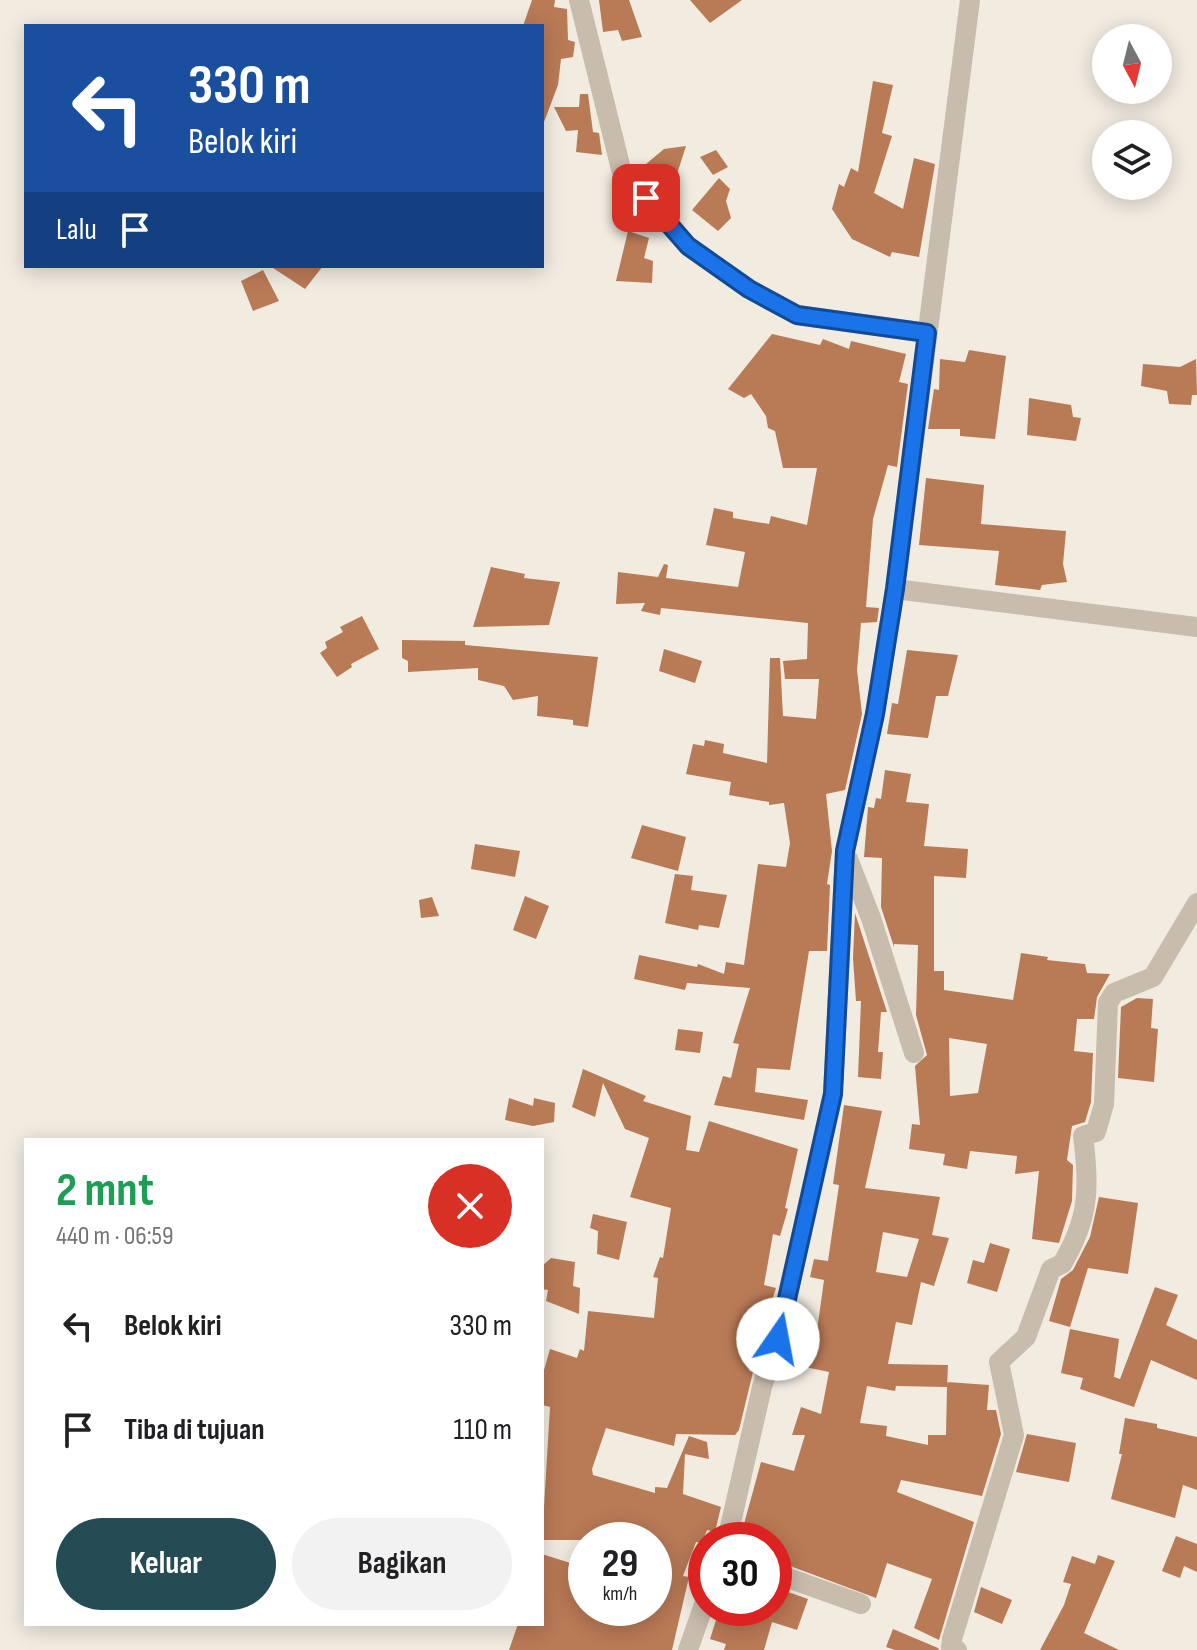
<!DOCTYPE html>
<html lang="id">
<meta charset="utf-8">
<style>
body{margin:0;font-family:"Sofia Sans Condensed",sans-serif;background:#f2f2f2;color:#202124;height:100vh;display:flex;flex-direction:column;font-size:30px;white-space:nowrap}
*{box-sizing:border-box;margin:0}
p{font-size:26px;color:#757577}
.icon{flex:none;width:44px;height:44px;fill:none;stroke:currentColor;stroke-width:2;stroke-linecap:round;stroke-linejoin:round}
.map{position:relative;flex:1;overflow:hidden}
.panel{position:absolute;left:24px;top:1138px;width:520px;height:488px;display:flex;flex-direction:column;background:#fff;border-radius:0px;box-shadow:0 4px 20px #0003}
.panel>*{flex:none}
.top-card{position:absolute;left:24px;top:24px;width:520px;height:244px;border-radius:0px;box-shadow:0 4px 20px #0003;background:#1a4fa0;color:#fff;overflow:hidden}
.needle{width:52px;rotate:173deg}
.fabs{position:absolute;left:1092px;top:24px;display:grid;gap:16px}
.fabs a{display:grid;place-items:center;width:80px;height:80px;border-radius:50%;background:#fff;box-shadow:0 4px 20px #0003;font-size:40px}
.speed{position:absolute;left:568px;top:1522px;display:flex;gap:16px;font-size:40px;font-weight:700;text-align:center}
.speed>*{display:grid;place-content:center;width:104px;height:104px;border-radius:50%;background:#fff;box-shadow:0 4px 20px #0003;line-height:1}
.speed small{font-size:20px;font-weight:400}
.speed .limit{border:12px solid #d22;background:#fff;color:#111}
.pin{position:absolute;display:grid;place-items:center;width:68px;height:68px;color:#fff;margin:-34px;border-radius:16px;box-shadow:0 4px 12px #0006}
.me{position:absolute;width:88px;margin:-44px;rotate:12deg;stroke-linejoin:round;filter:drop-shadow(0 0 6px #0008)}
.turn{display:flex;align-items:center;gap:28px;height:168px;padding:0 32px;font-size:36px}
.turn .icon{width:104px;height:104px;stroke-width:2.5}
.turn b{display:block;font-size:56px;line-height:68px}
.then{display:flex;align-items:center;height:76px;padding:0 32px;background:#0003;gap:16px;font-size:30px}
.round{display:grid;place-items:center;flex:none;width:84px;height:84px;border-radius:42px;background:#f2f2f2}
.headline{display:flex;align-items:center;justify-content:space-between;height:136px;padding:0 32px}
h1{font-size:48px;font-weight:700;line-height:60px;color:#1e9e55}
.action{display:flex;gap:16px;margin-top:auto;padding:16px 32px}
.action a{flex:1;height:92px;border-radius:48px;background:#254b54;color:#fff;font-size:32px;font-weight:700;line-height:92px;text-align:center}
.action a+a{background:#f2f2f2;color:#202124}
ul{padding:0;list-style:none}
li{display:flex;align-items:center;gap:24px;height:104px;padding:0 32px}
li div{flex:1}
li b{display:block;font-size:30px}
li em{font-style:normal}
.map>svg:first-child{display:block}
.building{fill:#b97a56;fill-rule:evenodd}
.lines{fill:none;stroke-linecap:round;stroke-linejoin:round}
.street{stroke:#c8bcad;stroke-width:20}
.route-casing{stroke:#114b97;stroke-width:20}
.route{stroke:#1a73e8;stroke-width:14}
</style>
<div class="map">
<svg width="1197" height="1650" viewBox="0 0 1197 1650">
<rect width="100%" height="100%" fill="#f1ebe0"/>
<path class="building" d="M 532,0 L 555,0 L 554,7 L 567,9 L 568,40 L 575,42 L 573,57 L 561,59 L 558,85 L 544,122 L 542,26 L 523,26 Z
M 599,0 L 629,0 L 642,37 L 622,41 L 618,30 L 603,32 Z
M 690,0 L 742,0 L 710,23 Z
M 873,81 L 893,85 L 882,133 L 892,136 L 874,193 L 903,209 L 914,158 L 935,164 L 919,257 L 892,252 L 890,257 L 852,239 L 832,209 L 839,184 L 844,187 L 851,168 L 858,172 Z
M 580,94 L 588,94 L 593,132 L 599,133 L 602,155 L 576,152 L 578,130 L 566,131 L 554,107 L 579,107 Z
M 686,146 L 677,174 L 661,186 L 646,164 L 664,149 Z
M 716,150 L 728,167 L 713,175 L 700,157 Z
M 719,178 L 730,189 L 726,201 L 731,218 L 718,231 L 692,210 Z
M 628,231 L 649,238 L 644,258 L 653,261 L 652,283 L 616,281 Z
M 270,266 L 323,266 L 305,289 Z
M 263,270 L 279,301 L 253,311 L 241,281 Z
M 772,334 L 820,345 L 823,339 L 849,349 L 851,341 L 906,354 L 899,382 L 908,384 L 897,467 L 888,465 L 873,519 L 866,607 L 879,608 L 877,622 L 861,623 L 857,670 L 862,714 L 845,790 L 826,794 L 832,851 L 827,884 L 830,885 L 827,951 L 809,951 L 790,1070 L 757,1068 L 755,1092 L 808,1100 L 804,1120 L 714,1105 L 723,1076 L 731,1078 L 739,1044 L 733,1043 L 750,988 L 687,983 L 685,990 L 634,979 L 639,955 L 697,967 L 698,964 L 724,974 L 726,962 L 744,965 L 758,864 L 786,867 L 790,843 L 784,803 L 769,805 L 769,802 L 729,795 L 731,782 L 686,774 L 693,744 L 704,746 L 705,740 L 724,744 L 723,753 L 767,763 L 770,658 L 780,658 L 783,716 L 816,719 L 819,679 L 785,679 L 783,661 L 807,659 L 808,623 L 661,608 L 660,615 L 641,611 L 645,603 L 616,604 L 618,572 L 658,577 L 664,564 L 668,565 L 666,578 L 738,587 L 745,552 L 706,545 L 714,508 L 733,512 L 733,518 L 769,524 L 771,516 L 807,525 L 817,468 L 783,468 L 775,431 L 768,428 L 766,416 L 751,394 L 744,398 L 728,389 Z
M 969,350 L 1006,356 L 995,439 L 960,436 L 960,429 L 928,429 L 934,389 L 939,390 L 940,359 L 965,362 Z
M 1196,359 L 1197,395 L 1192,395 L 1191,405 L 1169,404 L 1167,391 L 1141,386 L 1143,364 L 1180,367 Z
M 1029,398 L 1071,405 L 1073,417 L 1081,418 L 1076,441 L 1027,435 Z
M 926,478 L 984,485 L 981,524 L 1066,531 L 1063,564 L 1067,582 L 1042,585 L 1040,590 L 995,585 L 999,551 L 919,545 Z
M 491,567 L 525,574 L 524,578 L 560,582 L 549,625 L 473,627 Z
M 362,616 L 379,649 L 351,664 L 352,667 L 337,677 L 320,653 L 327,648 L 325,642 L 343,632 L 340,627 Z
M 402,640 L 465,641 L 465,645 L 598,657 L 588,727 L 573,725 L 573,720 L 537,716 L 538,696 L 513,700 L 504,686 L 478,680 L 478,668 L 408,672 L 408,661 L 402,658 Z
M 664,649 L 702,661 L 695,683 L 659,671 Z
M 907,650 L 958,655 L 948,696 L 936,696 L 928,738 L 887,734 L 892,703 L 898,704 Z
M 885,770 L 911,774 L 906,802 L 929,804 L 924,846 L 968,849 L 966,878 L 934,876 L 934,971 L 944,971 L 944,990 L 1013,1000 L 1021,953 L 1048,957 L 1047,960 L 1085,964 L 1087,973 L 1110,974 L 1097,997 L 1094,1019 L 1077,1019 L 1074,1051 L 1093,1053 L 1091,1102 L 1085,1122 L 1072,1126 L 1067,1160 L 1073,1165 L 1072,1201 L 1059,1243 L 1032,1239 L 1039,1171 L 1015,1174 L 1017,1156 L 970,1151 L 967,1169 L 943,1165 L 945,1154 L 909,1149 L 912,1124 L 920,1125 L 915,1066 L 927,1055 L 916,1015 L 918,945 L 894,944 L 894,947 L 881,907 L 882,858 L 864,857 L 868,807 L 874,808 L 876,798 L 881,799 ZM 949,1038 L 987,1044 L 978,1093 L 950,1096 Z
M 642,825 L 686,837 L 678,871 L 631,858 Z
M 475,844 L 520,851 L 515,877 L 471,869 Z
M 675,874 L 693,876 L 691,890 L 727,895 L 719,928 L 699,925 L 698,930 L 665,923 Z
M 525,896 L 549,906 L 536,939 L 513,930 Z
M 432,897 L 439,916 L 421,918 L 419,900 Z
M 855,913 L 887,1012 L 881,1012 L 878,1052 L 883,1052 L 881,1079 L 858,1077 L 861,1001 L 856,1001 L 853,958 Z
M 1137,998 L 1153,999 L 1151,1028 L 1158,1029 L 1154,1082 L 1118,1078 L 1121,1007 Z
M 678,1029 L 703,1032 L 700,1053 L 675,1050 Z
M 583,1069 L 646,1096 L 643,1101 L 691,1116 L 686,1150 L 699,1152 L 709,1121 L 798,1149 L 785,1208 L 788,1209 L 780,1236 L 773,1234 L 764,1285 L 776,1288 L 749,1371 L 753,1372 L 739,1430 L 735,1435 L 676,1434 L 674,1446 L 606,1428 L 592,1469 L 593,1475 L 655,1493 L 655,1487 L 667,1488 L 689,1436 L 707,1442 L 709,1459 L 685,1454 L 683,1494 L 721,1507 L 715,1532 L 707,1530 L 702,1543 L 696,1542 L 683,1576 L 689,1577 L 672,1650 L 509,1650 L 518,1624 L 542,1624 L 542,1554 L 586,1568 L 586,1608 L 654,1608 L 654,1540 L 542,1540 L 550,1407 L 542,1405 L 542,1377 L 550,1349 L 577,1358 L 580,1349 L 584,1351 L 588,1311 L 654,1318 L 658,1278 L 653,1277 L 660,1257 L 663,1258 L 671,1208 L 630,1197 L 649,1138 L 625,1129 L 603,1083 L 595,1117 L 572,1107 Z
M 509,1098 L 533,1106 L 534,1098 L 555,1103 L 554,1122 L 533,1126 L 505,1120 Z
M 844,1105 L 882,1111 L 865,1188 L 940,1197 L 932,1235 L 949,1238 L 934,1286 L 921,1282 L 912,1325 L 896,1322 L 888,1364 L 948,1365 L 947,1387 L 947,1382 L 989,1385 L 987,1410 L 996,1410 L 1001,1434 L 982,1496 L 901,1480 L 897,1492 L 974,1522 L 939,1640 L 914,1628 L 932,1579 L 887,1563 L 876,1598 L 774,1560 L 774,1540 L 756,1540 L 760,1530 L 744,1524 L 761,1462 L 794,1471 L 805,1435 L 792,1435 L 801,1407 L 821,1414 L 829,1372 L 805,1367 L 810,1344 L 815,1345 L 824,1280 L 810,1277 L 814,1259 L 828,1261 L 839,1185 L 833,1184 ZM 883,1232 L 919,1239 L 907,1277 L 876,1272 ZM 867,1386 L 895,1391 L 896,1386 L 947,1387 L 946,1435 L 928,1435 L 928,1445 L 886,1436 L 887,1426 L 860,1423 Z
M 1099,1197 L 1138,1203 L 1128,1274 L 1088,1268 L 1070,1327 L 1049,1321 L 1061,1279 L 1073,1270 L 1090,1237 Z
M 593,1214 L 627,1222 L 619,1260 L 597,1254 L 598,1231 L 590,1228 Z
M 990,1243 L 1010,1249 L 997,1292 L 967,1283 L 973,1260 L 984,1263 Z
M 551,1258 L 575,1262 L 573,1286 L 580,1288 L 579,1314 L 546,1301 L 548,1290 L 542,1289 L 542,1266 Z
M 1155,1287 L 1178,1295 L 1166,1325 L 1197,1340 L 1197,1380 L 1151,1360 L 1134,1407 L 1080,1389 L 1083,1378 L 1061,1373 L 1070,1329 L 1119,1339 L 1114,1377 L 1120,1379 Z
M 1125,1418 L 1157,1424 L 1157,1428 L 1197,1437 L 1197,1490 L 1183,1485 L 1175,1518 L 1111,1499 L 1122,1454 L 1119,1454 Z
M 1027,1434 L 1076,1443 L 1069,1482 L 1016,1472 Z
M 1176,1536 L 1197,1544 L 1197,1572 L 1184,1566 L 1180,1578 L 1162,1571 Z
M 1098,1555 L 1115,1561 L 1084,1633 L 1119,1650 L 1040,1650 L 1064,1605 L 1071,1584 L 1063,1582 L 1072,1556 L 1095,1564 Z
M 774,1587 L 808,1599 L 797,1630 L 772,1622 L 764,1650 L 724,1650 L 726,1644 L 710,1639 L 719,1611 L 742,1618 L 745,1612 L 741,1608 L 774,1608 Z
M 981,1587 L 1012,1600 L 1002,1624 L 974,1612 Z
M 893,1629 L 938,1648 L 939,1650 L 895,1650 L 886,1647 Z"/>
<g class="lines">
<path class="street" d="M 579,0 L 621,169 L 688,246 L 749,289 L 797,315 L 927,333
M 895,589 L 1197,627
M 848,859 L 871,918 L 914,1053
M 727,1540 L 762,1387 L 778,1339 L 833,1094 L 845,851 L 875,714 L 895,589 L 970,0
M 774,1573 L 861,1604
M 688,1650 L 706,1599
M 957,1650 L 951,1647 L 952,1639 L 1014,1435 L 999,1362 L 1026,1337 L 1051,1269 L 1062,1264 C 1089,1219 1090,1188 1083,1136 L 1096,1132 L 1104,1104 L 1108,1003 L 1114,993 L 1153,977 L 1197,903"/>
</g>
<g class="lines">
<g class="route-casing">
<path id="route" d="M 646,198 L 688,246 L 749,289 L 797,315 L 927,333 L 895,589 L 875,714 L 845,851 L 833,1094 L 778,1339"/>
</g>
<use href="#route" class="route"/>
</g>
</svg>
<div class="fabs">
<a><svg class="needle" viewBox="-14 -14 28 28"><path d="M0-13l5 13h-10z" fill="#e53935"/><path d="M0 13l5-13h-10z" fill="#757577"/></svg></a>
<a><svg class="icon" aria-label="layers" viewBox="0 0 24 24"><path d="M12 4l9 5-9 5-9-5zM3 14l9 5 9-5"/></svg></a>
</div>
<div class="speed"><div>29<small>km/h</small></div><div class="limit">30</div></div>
<div class="pin" style="left:646px;top:198px;background:#d93025"><svg class="icon" aria-label="arrive" viewBox="0 0 24 24"><path d="M6 21V4h12l-3 4 3 4H6"/></svg></div>
<svg class="me" style="left:778px;top:1339px" viewBox="-20 -20 40 40"><circle r="19" fill="#fff"/><path d="M0-13L10 11 0 6-10 11z" fill="#1a73e8"/></svg>
<div class="top-card">
<div class="turn"><svg class="icon" aria-label="left" viewBox="0 0 24 24"><path d="M17 20v-9H6M10 6l-5 5 5 5"/></svg><div><b>330 m</b>Belok kiri</div></div>
<div class="then">Lalu<svg class="icon" aria-label="arrive" viewBox="0 0 24 24"><path d="M6 21V4h12l-3 4 3 4H6"/></svg></div>
</div>
<section class="panel">
<div class="headline"><div><h1>2 mnt</h1><p>440 m · 06:59</p></div><a class="round" style="background:#d93025;color:#fff"><svg class="icon" aria-label="close" viewBox="0 0 24 24"><path d="M6 6l12 12M18 6L6 18"/></svg></a></div>
<ul>
<li><svg class="icon" aria-label="left" viewBox="0 0 24 24"><path d="M17 20v-9H6M10 6l-5 5 5 5"/></svg><div><b>Belok kiri</b></div><em>330 m</em></li>
<li><svg class="icon" aria-label="arrive" viewBox="0 0 24 24"><path d="M6 21V4h12l-3 4 3 4H6"/></svg><div><b>Tiba di tujuan</b></div><em>110 m</em></li>
</ul>
<div class="action"><a>Keluar</a><a>Bagikan</a></div>
</section>
</div>
